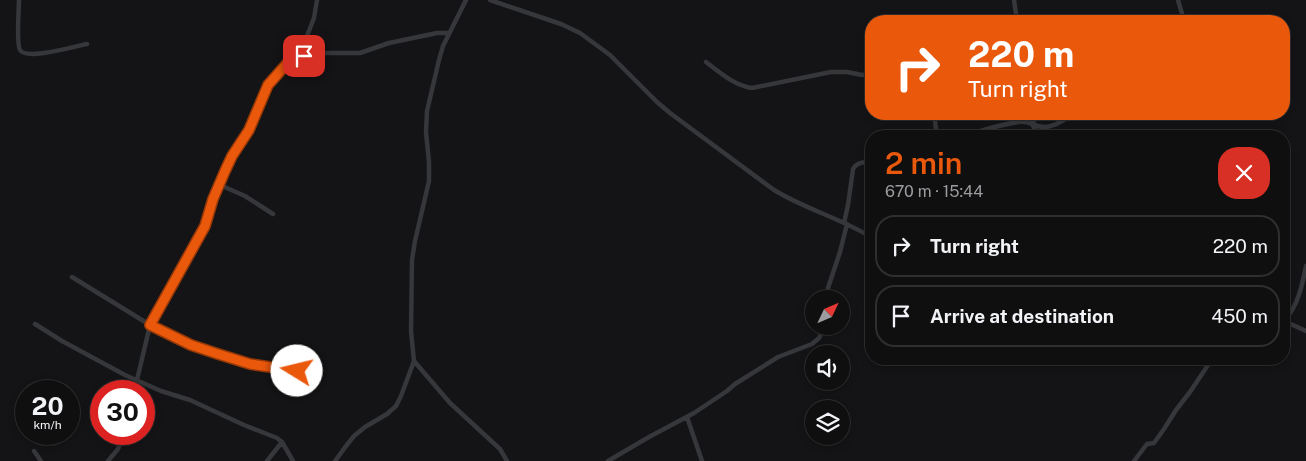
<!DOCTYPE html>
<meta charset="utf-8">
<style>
body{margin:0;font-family:"Public Sans",sans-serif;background:#181819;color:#f1f3f6;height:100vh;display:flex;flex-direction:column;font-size:19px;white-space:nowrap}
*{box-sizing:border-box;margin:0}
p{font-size:16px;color:#9b9c9f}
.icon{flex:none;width:28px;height:28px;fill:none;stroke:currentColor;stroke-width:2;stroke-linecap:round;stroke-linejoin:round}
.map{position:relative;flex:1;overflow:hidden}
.side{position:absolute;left:865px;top:130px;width:425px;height:235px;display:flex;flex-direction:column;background:#0f0f10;border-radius:20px;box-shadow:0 2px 8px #0003,0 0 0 1px #2f2f30}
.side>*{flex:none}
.hud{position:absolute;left:865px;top:15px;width:425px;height:105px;border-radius:20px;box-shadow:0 2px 8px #0003,0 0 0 1px #2f2f30;background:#ea580c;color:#fff;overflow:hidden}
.needle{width:32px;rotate:46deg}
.buttons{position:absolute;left:805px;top:290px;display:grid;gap:10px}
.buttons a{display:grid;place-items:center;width:45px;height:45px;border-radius:50%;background:#0f0f10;box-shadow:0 2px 8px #0003,0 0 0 1px #2f2f30;font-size:25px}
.speed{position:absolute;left:15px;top:380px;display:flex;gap:10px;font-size:25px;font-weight:700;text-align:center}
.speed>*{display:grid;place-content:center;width:65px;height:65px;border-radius:50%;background:#0f0f10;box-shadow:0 2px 8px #0003,0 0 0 1px #2f2f30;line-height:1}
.speed small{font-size:12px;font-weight:400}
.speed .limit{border:8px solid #d22;background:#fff;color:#111}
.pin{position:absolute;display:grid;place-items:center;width:42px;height:42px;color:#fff;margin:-21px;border-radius:10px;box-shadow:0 2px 8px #0006}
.me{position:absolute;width:55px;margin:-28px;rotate:279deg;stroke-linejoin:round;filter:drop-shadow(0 0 4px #0008)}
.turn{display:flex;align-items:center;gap:18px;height:105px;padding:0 20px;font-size:22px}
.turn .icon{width:65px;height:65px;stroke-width:2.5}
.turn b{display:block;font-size:35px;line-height:42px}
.round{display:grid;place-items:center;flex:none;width:52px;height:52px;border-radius:20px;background:#181819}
.head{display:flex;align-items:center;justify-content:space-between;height:85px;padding:0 20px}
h1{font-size:30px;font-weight:600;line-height:38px;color:#ea580c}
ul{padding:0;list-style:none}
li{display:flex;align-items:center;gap:15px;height:62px;margin:0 10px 8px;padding:0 10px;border:2px solid #2f2f30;border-radius:20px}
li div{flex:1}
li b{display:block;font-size:19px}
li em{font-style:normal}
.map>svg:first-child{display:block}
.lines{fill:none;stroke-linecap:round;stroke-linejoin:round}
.minor{stroke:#35373b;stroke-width:4.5}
.route-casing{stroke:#983908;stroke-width:12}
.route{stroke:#ea580c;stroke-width:9}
</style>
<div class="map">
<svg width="1306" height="461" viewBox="0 0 1306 461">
<rect width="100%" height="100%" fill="#141416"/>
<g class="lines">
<path class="minor" d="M 19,0 C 19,10 16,43 20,50 C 26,61 75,46 87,44
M 490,0 L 561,24 L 580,33 L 610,55 L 657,102 L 670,113 L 774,190 C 805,209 840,218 871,237
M 1014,0 L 1017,21
M 1178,0 L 1183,17 L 1183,21
M 292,59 L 304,55 L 323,53 L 360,53 L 389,43 L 437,33 L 449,33
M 706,62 C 719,72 735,86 752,88 L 831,72 L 847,72 L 862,75 L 871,74
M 934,114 L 937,136
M 1032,114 L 1034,125
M 1032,124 L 1039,136
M 965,136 C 983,130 1001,124 1019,122 C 1027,121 1031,124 1038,126 C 1051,130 1063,120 1074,114
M 220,185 L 245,196 L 273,214
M 844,223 L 848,205 L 853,169 C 857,162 864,162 871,162
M 72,277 L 150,325 L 191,345 L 251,364 L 297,371
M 826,299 L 828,288 L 840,252 L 847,224
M 1284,321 C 1298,306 1302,286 1306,266
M 1284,321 L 1306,331
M 35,324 L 62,341 L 125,375 L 161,391 L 190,400 L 244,425 L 277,438 L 282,442 L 293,461
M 414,361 L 450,403 L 500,449 L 507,461
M 136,391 L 137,380 L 150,325 L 205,226 L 213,199 L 225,171 L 232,156 L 249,130 L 268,85 L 279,72 L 298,52 L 305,41 L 314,18 L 317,0
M 687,417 L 702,461
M 34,451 L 41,461
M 108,461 L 118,449 L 124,434
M 267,461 L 282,442
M 335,461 L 346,446 L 354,436 L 365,427 L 387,414 L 396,406 L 401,396 L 414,361 L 411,331 L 412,260 L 415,241 L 429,181 L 429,162 L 426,132 L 427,111 L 439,60 L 443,46 L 466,0
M 608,461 L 649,437 L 694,413 L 727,391 L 735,384 L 778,357 L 812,344 L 819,338 L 825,326
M 1134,461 L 1147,444 L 1154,443 L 1164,429 L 1176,410 L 1190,392 L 1212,359"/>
</g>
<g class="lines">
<g class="route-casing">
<path id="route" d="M 297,371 L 250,364 L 218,354 L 191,345 L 150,325 L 205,226 L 213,199 L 225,171 L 232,156 L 249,130 L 268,85 L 291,59 L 304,56"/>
</g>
<use href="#route" class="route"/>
</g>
</svg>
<div class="buttons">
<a><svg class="needle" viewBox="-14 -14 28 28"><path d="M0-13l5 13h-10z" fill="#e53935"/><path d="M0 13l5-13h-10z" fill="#9b9c9f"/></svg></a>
<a><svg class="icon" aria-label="sound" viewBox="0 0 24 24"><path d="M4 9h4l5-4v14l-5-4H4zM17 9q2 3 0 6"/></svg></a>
<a><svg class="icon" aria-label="layers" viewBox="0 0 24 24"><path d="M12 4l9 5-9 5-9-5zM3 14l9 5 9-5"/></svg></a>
</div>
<div class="speed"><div>20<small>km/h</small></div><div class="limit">30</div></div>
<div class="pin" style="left:304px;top:56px;background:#d93025"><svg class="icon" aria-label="arrive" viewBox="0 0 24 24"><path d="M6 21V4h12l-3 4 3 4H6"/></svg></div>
<svg class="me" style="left:297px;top:371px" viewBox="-20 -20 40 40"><circle r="19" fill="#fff"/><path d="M0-13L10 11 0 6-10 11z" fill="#ea580c"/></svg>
<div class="hud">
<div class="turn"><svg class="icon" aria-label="right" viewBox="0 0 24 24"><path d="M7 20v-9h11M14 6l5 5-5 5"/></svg><div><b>220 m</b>Turn right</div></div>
</div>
<section class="side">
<div class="head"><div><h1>2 min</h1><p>670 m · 15:44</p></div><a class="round" style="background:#d93025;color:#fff"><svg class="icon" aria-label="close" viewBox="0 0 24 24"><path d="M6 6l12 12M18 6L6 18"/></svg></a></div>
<ul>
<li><svg class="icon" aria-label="right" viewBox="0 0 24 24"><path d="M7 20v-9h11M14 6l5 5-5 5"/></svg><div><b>Turn right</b></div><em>220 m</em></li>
<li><svg class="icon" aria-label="arrive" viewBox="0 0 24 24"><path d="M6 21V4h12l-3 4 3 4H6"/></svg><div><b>Arrive at destination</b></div><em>450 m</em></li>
</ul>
</section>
</div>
